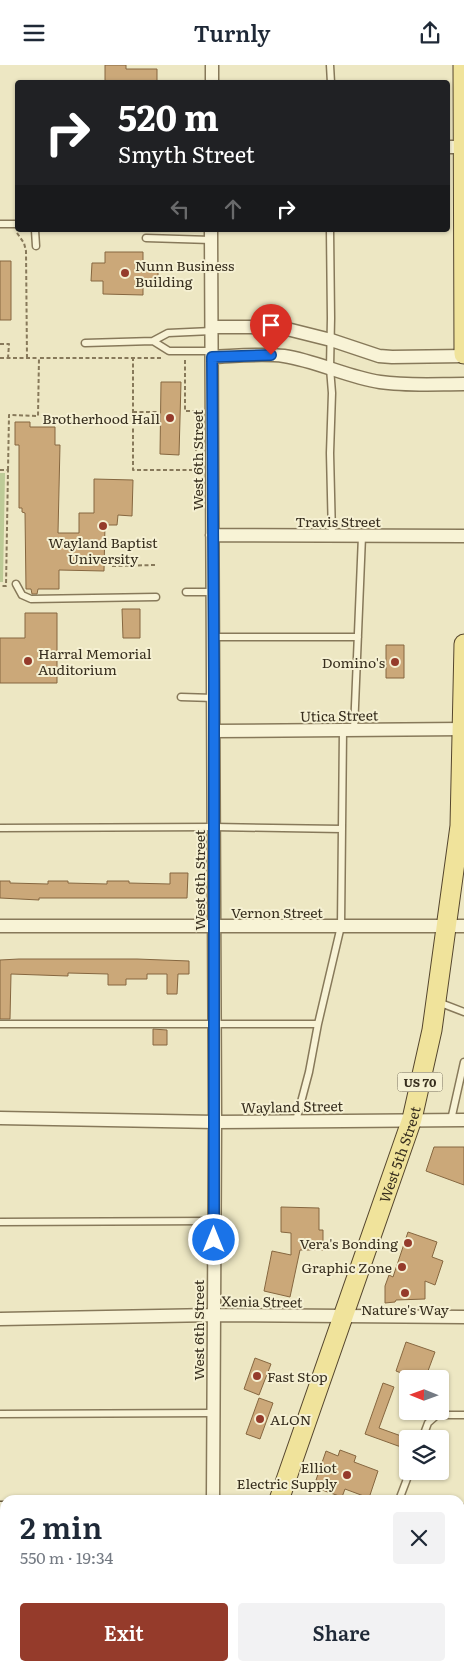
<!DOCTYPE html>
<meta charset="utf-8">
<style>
body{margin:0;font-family:Literata,serif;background:#f2f2f3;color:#1f2937;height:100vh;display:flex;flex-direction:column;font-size:19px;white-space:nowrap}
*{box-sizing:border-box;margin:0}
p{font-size:16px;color:#747a83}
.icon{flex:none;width:28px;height:28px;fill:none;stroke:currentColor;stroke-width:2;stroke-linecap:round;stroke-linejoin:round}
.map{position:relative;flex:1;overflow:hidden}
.drawer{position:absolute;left:0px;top:1430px;width:465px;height:176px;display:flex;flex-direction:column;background:#fff;border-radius:15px 15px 0 0;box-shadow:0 1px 4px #0004}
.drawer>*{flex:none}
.banner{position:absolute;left:15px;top:15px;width:435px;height:152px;border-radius:5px;box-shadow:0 1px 4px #0004;background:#202124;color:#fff;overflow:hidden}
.needle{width:32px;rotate:271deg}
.controls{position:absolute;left:399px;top:1305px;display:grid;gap:10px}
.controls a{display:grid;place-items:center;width:50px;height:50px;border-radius:5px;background:#fff;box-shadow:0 1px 4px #0004;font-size:25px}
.pin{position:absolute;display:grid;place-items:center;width:42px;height:42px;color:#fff;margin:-51px -21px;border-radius:50% 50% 50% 0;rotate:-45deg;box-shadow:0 0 5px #0007}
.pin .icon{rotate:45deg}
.me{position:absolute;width:55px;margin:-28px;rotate:0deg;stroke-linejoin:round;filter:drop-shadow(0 0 4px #0008)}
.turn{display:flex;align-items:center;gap:18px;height:105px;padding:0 20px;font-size:22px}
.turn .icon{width:65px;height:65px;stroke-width:2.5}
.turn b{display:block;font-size:35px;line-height:42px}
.lanes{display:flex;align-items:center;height:48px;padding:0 20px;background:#0003;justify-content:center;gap:25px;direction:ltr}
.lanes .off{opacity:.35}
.round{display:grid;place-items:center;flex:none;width:52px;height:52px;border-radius:5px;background:#f2f2f3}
.head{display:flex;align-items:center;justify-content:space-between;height:85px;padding:0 20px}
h1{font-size:30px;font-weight:600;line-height:38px}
.primary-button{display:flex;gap:10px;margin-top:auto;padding:10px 20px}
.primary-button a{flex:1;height:58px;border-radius:5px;background:#953b2b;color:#fff;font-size:20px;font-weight:600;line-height:58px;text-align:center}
.primary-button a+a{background:#f2f2f3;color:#1f2937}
header{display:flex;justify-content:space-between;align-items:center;height:65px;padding:0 20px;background:#fff;font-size:22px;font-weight:600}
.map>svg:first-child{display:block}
.green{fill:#bdcb97}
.building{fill:#cba879;stroke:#866740}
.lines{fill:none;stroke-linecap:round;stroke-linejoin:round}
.lane-casing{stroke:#87795a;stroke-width:9}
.street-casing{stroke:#87795a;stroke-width:15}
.secondary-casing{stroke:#695a3d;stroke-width:19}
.primary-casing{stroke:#55462e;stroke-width:21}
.path{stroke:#87795a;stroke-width:2;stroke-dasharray:4 2.5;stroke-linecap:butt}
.lane{stroke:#f8f3d6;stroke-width:6}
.street{stroke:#f8f3d6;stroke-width:12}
.secondary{stroke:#f8f3d6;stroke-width:16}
.primary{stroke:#f0e39b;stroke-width:19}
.route-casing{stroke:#114b97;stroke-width:12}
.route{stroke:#1a73e8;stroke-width:9}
.poi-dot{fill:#953b2b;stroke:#f5f0d2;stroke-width:2}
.labels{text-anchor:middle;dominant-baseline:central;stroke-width:4;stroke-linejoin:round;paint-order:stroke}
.shield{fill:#f5f0d2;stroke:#706854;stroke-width:1}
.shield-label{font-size:12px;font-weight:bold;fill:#372e1e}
.poi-label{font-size:14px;fill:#372e1e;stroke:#f5f0d2;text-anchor:end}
.street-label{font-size:14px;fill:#372e1e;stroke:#f5f0d2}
</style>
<header><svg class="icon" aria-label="menu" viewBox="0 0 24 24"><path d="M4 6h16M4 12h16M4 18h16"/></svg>Turnly<svg class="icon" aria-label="share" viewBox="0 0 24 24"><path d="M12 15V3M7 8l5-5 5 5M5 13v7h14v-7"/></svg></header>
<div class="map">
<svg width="464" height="1606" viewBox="0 0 464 1606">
<rect width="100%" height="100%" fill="#ede7c3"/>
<path class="green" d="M 0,408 L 5,408 L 3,517 L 0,517 Z"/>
<path class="building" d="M 105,0 L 126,0 L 126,4 L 157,4 L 157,18 L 105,18 Z
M 105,187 L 143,187 L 143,199 L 158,199 L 158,217 L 143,217 L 143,230 L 103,229 L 103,216 L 91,216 L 92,198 L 105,198 Z
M 0,196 L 11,196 L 11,255 L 0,255 Z
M 161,317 L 181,317 L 179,390 L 160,389 Z
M 15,357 L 30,357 L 30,362 L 55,362 L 55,380 L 60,380 L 58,468 L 79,468 L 79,448 L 94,448 L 94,414 L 133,415 L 132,451 L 118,450 L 117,460 L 105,460 L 104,506 L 59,505 L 59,524 L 38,524 L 37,529 L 32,529 L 31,524 L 26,524 L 25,448 L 22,447 L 22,443 L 19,443 L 19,380 L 15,380 Z
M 122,544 L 140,544 L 140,573 L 123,573 Z
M 25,548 L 57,548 L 57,618 L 0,618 L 0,573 L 25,573 Z
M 386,580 L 404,580 L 404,613 L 386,613 Z
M 170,808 L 188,808 L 187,833 L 39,833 L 39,835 L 0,833 L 0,816 L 10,816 L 10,818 L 48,819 L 48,816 L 68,816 L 68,818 L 107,819 L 107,816 L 129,816 L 129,818 L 170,819 Z
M 19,894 L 137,894 L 189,896 L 189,909 L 178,909 L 177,929 L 167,929 L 167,909 L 147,909 L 147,914 L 126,914 L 126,920 L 108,920 L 108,909 L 68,908 L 68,911 L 11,909 L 10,954 L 0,954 L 0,895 Z
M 153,964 L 167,965 L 167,980 L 153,980 Z
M 434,1082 L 464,1082 L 464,1120 L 426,1106 Z
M 281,1142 L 319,1143 L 319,1165 L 323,1165 L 323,1185 L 300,1185 L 290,1232 L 264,1226 L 272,1186 L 291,1190 L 291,1168 L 281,1167 Z
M 408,1167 L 437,1177 L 432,1192 L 443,1196 L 435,1220 L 425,1216 L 425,1234 L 396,1235 L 395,1237 L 385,1238 L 385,1221 L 389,1210 L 393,1212 Z
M 406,1277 L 435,1287 L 425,1314 L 416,1314 L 396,1306 Z
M 255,1293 L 271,1299 L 259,1330 L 244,1324 Z
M 383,1318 L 394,1322 L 379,1363 L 404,1372 L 401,1382 L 365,1369 Z
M 259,1333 L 273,1338 L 260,1374 L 246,1369 Z
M 340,1385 L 356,1391 L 354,1397 L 378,1406 L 369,1433 L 345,1424 L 342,1432 L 322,1425 L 324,1418 L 316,1415 L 326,1386 L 338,1391 Z"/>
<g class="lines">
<g class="lane-casing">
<path id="lane" d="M 330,0 L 331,18
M 0,159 L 18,159
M 35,165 L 36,181
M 330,165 L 331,253 L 330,303 L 332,328 L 330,388 L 332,471
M 146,173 L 211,175
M 153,276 L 169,286 L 212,286
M 85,278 L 153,276 L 168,268 L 212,266
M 16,519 L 22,530 L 31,534 L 156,532
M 186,527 L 213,527
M 214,572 L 358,572
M 181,632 L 214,633
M 354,665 L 362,471
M 0,763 L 214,762 L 342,764
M 438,937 L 464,947
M 0,959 L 318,959
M 451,1055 L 464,997
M 296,1056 L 309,1007 L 318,959 L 341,861 L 343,665
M 0,1157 L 214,1156
M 0,1349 L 213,1348
M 422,1374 L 428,1358 L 437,1350 L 464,1350
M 399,1435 L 410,1406
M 460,1543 L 464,1543
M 98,1606 L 98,1601"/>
</g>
<g class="street-casing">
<path id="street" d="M 212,18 L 212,0
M 448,82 L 462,82
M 211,165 L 215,1057 L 213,1435
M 212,262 L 251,262 L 287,264 L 331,275 L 379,291 L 392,292 L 464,291
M 212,292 C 236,291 261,288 284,291 C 317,296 347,312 380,317 C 407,321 437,319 464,319
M 212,470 L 464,471
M 214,666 L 464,664
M 0,861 L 464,861
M 0,1053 L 215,1057 L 464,1055
M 0,1254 L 213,1250 L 464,1252
M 460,1446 L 464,1446
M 450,1601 L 450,1606"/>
</g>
<g class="secondary-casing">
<path id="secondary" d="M 0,1445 L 5,1445"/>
</g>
<g class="primary-casing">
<g id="primary">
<path d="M 463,0 L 464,289"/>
<path id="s1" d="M 279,1435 L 412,1054 L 432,965 L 460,761 L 464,579"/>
<path d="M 235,1606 L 236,1601"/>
</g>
</g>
<path class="path" d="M 17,168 L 24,178 L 26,186 L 27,293
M 0,279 L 9,279 L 8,293
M 133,292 L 133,405 L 196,405 L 196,346
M 0,293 L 38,293
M 185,295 L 185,346 L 201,346
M 133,347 L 157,347
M 0,405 L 8,405 L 6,521 L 0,521
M 8,405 L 9,350 L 38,351 L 39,293 L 162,293
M 112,501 L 156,500"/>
<use href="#lane" class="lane"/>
<use href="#street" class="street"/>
<use href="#secondary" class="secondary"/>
<use href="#primary" class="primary"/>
</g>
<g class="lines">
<g class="route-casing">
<path id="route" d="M 214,1175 L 214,617 L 212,292 L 271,290"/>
</g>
<use href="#route" class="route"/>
</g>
<g class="poi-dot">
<circle cx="125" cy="208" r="5"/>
<circle cx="170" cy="353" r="5"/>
<circle cx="103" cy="461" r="5"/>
<circle cx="28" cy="596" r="5"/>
<circle cx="395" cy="597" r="5"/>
<circle cx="408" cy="1178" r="5"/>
<circle cx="402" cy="1202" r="5"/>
<circle cx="405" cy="1228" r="5"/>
<circle cx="257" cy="1311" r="5"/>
<circle cx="260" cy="1354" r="5"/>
<circle cx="347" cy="1410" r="5"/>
</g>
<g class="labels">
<rect class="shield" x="397.5" y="1007.5" width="45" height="19" rx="4"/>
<g class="shield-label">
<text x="420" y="1017">US 70</text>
</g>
<g class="poi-label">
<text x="135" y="200" text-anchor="start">Nunn Business<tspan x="135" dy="16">Building</tspan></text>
<text x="160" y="353">Brotherhood Hall</text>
<text x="103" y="477" text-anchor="middle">Wayland Baptist<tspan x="103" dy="16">University</tspan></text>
<text x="38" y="588" text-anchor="start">Harral Memorial<tspan x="38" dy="16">Auditorium</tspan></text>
<text x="385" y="597">Domino's</text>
<text x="398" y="1178">Vera's Bonding</text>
<text x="392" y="1202">Graphic Zone</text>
<text x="405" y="1244" text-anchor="middle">Nature's Way</text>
<text x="267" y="1311" text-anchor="start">Fast Stop</text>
<text x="270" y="1354" text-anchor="start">ALON</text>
<text x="337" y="1402">Elliot<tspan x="337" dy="16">Electric Supply</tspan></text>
</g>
<g class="street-label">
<text transform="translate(197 395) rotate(-90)">West 6th Street</text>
<text x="338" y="456">Travis Street</text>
<text transform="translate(339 650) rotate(-1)">Utica Street</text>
<text transform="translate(199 815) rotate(-90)">West 6th Street</text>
<text x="277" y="847">Vernon Street</text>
<text transform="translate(292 1041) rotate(-1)">Wayland Street</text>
<text stroke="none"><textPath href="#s1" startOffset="366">West 5th Street</textPath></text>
<text transform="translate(262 1236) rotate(1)">Xenia Street</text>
<text transform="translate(198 1265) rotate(-90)">West 6th Street</text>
</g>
</g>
</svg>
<div class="controls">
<a><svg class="needle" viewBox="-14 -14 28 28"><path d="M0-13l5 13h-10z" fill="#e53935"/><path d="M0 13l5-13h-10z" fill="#747a83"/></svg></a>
<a><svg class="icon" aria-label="layers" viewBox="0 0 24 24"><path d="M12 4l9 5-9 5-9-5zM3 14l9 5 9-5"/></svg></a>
</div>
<div class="pin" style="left:271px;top:290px;background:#d93025"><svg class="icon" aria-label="arrive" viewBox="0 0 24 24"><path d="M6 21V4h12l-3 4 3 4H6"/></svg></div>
<svg class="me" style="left:214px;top:1175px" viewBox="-20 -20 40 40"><circle r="17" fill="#1a73e8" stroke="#fff" stroke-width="3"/><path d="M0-11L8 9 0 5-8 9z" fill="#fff"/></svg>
<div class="banner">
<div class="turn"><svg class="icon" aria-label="right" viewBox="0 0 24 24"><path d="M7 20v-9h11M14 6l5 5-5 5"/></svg><div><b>520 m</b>Smyth Street</div></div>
<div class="lanes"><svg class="icon off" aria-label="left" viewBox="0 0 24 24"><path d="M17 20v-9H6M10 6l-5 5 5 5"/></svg><svg class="icon off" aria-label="ahead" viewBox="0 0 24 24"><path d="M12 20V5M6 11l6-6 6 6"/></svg><svg class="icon" aria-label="right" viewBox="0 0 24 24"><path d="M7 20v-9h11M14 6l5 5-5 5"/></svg></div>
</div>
<section class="drawer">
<div class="head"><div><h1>2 min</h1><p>550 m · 19:34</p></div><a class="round"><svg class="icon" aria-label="close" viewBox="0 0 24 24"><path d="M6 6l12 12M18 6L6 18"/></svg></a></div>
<div class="primary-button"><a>Exit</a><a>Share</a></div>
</section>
</div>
